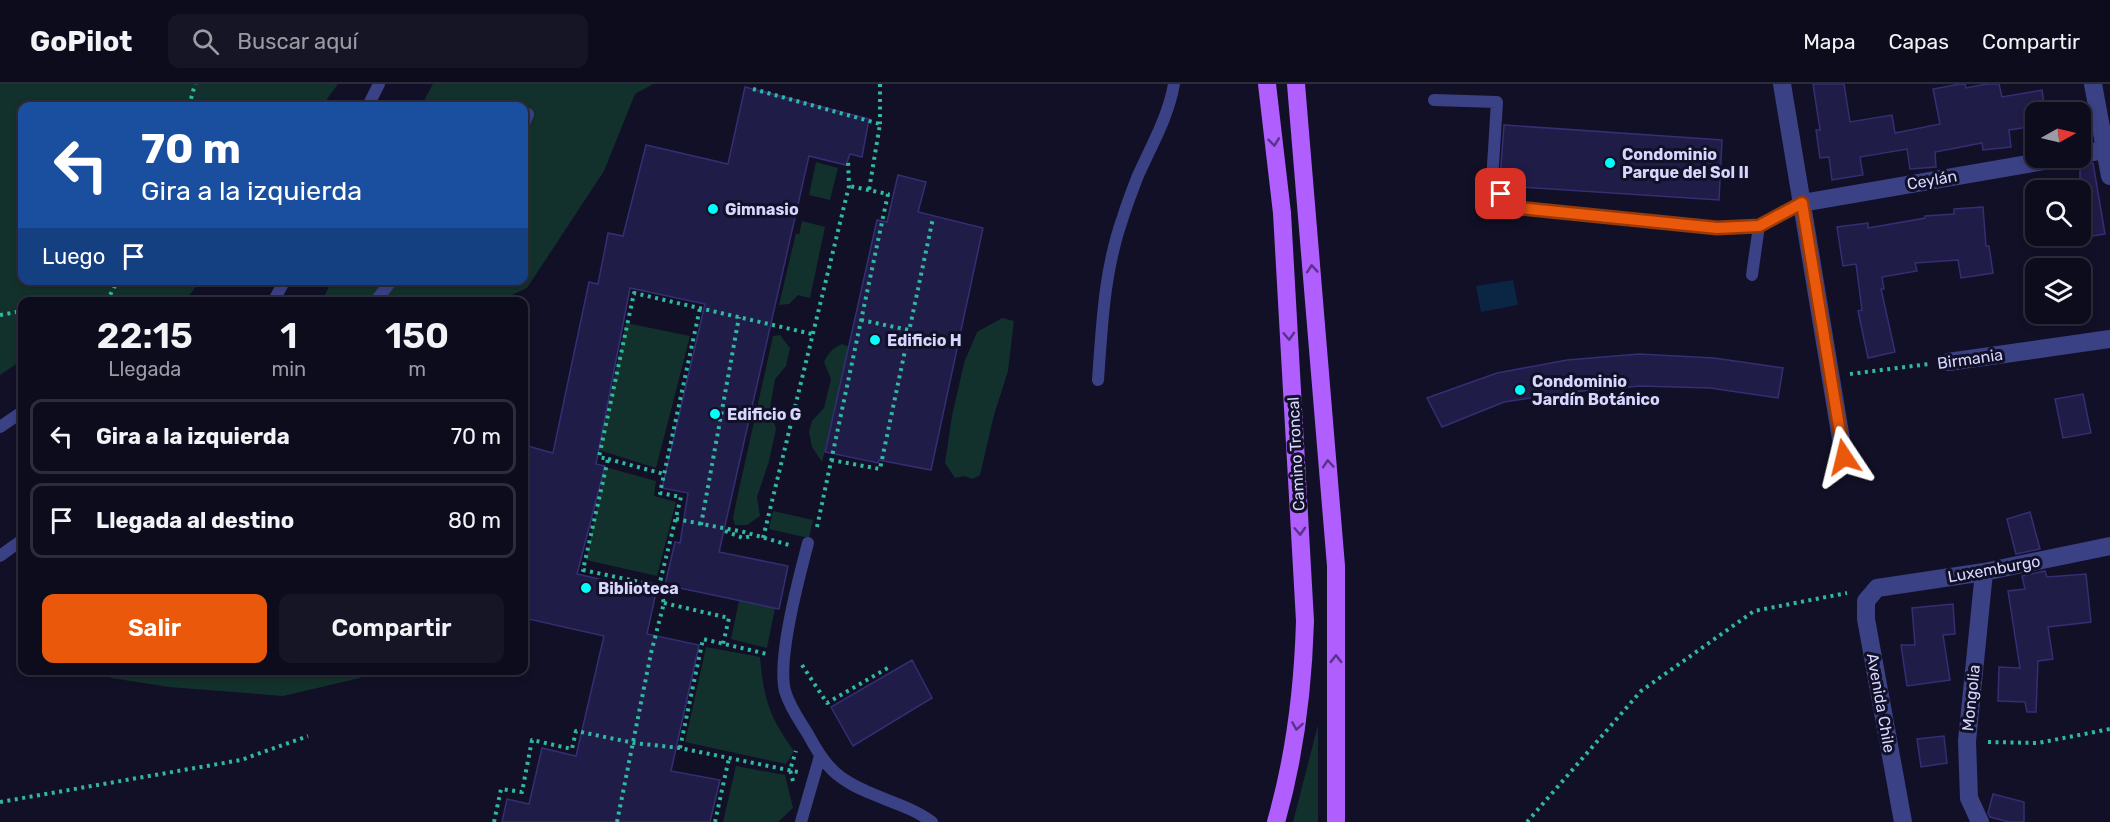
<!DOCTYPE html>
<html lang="es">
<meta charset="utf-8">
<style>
body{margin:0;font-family:Rubik,sans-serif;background:#161526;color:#f1f3f6;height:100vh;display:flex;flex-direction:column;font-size:22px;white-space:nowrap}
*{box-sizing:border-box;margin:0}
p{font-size:20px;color:#9a9ba4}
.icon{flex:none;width:33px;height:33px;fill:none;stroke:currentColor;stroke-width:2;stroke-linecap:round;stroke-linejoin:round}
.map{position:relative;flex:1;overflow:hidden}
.drawer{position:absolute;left:18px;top:213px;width:510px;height:378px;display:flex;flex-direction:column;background:#0d0c1d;border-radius:12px;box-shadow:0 3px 9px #0003,0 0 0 2px #2d2c3b}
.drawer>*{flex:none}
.top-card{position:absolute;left:18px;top:18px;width:510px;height:183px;border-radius:12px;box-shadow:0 3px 9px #0003,0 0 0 2px #2d2c3b;background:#1a4fa0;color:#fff;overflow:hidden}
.needle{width:39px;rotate:82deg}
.tools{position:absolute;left:2025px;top:18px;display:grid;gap:12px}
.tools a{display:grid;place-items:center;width:66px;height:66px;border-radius:12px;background:#0d0c1d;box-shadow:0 3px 9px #0003,0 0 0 2px #2d2c3b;font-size:30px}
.pin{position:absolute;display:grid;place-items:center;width:51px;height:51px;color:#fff;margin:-26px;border-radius:12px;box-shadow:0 3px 9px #0006}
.me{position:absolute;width:66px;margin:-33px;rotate:350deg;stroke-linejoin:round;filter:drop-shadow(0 0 4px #0008)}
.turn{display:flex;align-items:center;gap:21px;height:126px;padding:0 24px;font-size:27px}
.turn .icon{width:78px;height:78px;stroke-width:2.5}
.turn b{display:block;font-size:42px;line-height:51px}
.then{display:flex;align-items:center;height:57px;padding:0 24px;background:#0003;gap:12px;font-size:22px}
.eta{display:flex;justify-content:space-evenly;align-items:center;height:102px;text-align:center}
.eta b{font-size:36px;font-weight:600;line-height:42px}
.action{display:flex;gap:12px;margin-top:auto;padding:12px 24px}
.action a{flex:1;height:69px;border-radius:12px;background:#ea580c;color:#fff;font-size:24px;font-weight:600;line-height:69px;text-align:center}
.action a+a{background:#161526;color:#f1f3f6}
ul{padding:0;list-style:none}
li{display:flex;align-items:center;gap:18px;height:75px;margin:0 12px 9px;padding:0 12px;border:3px solid #2d2c3b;border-radius:12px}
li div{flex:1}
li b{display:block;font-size:22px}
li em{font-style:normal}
header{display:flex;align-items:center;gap:36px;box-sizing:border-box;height:84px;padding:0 30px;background:#0d0c1d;border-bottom:2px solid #2d2c3b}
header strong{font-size:28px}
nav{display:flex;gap:33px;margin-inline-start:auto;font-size:21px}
.search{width:420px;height:54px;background:#161526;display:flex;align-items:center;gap:15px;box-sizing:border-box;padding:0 21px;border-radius:12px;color:#9a9ba4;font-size:22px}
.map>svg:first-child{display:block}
.green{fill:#13312c}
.water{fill:#0b2645}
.building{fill:#201c48;stroke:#342e73;stroke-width:1.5}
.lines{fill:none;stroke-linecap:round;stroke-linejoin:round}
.path{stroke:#30b8a1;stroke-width:4;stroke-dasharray:3 4.5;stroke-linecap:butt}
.lane{stroke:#3b4185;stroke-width:12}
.street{stroke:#3b4185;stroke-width:18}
.primary{stroke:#b05efe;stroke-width:18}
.oneway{stroke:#593388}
.route-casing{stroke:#983908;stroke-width:15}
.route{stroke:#ea580c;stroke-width:10}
.poi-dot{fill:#03fdfa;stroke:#111027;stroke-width:2}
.labels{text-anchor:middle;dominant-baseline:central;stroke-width:6;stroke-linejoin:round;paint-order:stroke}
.poi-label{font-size:16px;font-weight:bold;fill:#d6d6ff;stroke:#111027;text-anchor:start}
.street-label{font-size:16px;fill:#d6d6ff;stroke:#111027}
</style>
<header>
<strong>GoPilot</strong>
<div class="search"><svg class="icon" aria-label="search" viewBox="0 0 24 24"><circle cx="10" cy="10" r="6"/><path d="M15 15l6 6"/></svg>Buscar aquí</div>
<nav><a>Mapa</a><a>Capas</a><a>Compartir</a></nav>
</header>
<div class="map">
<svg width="2110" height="738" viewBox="0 0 2110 738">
<rect width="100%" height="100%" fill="#111027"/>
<path class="green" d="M 0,0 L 338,0 L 322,22 L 22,22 L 22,196 L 200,197 L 185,217 L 22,218 L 22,276 L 0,291 Z
M 433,0 L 653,0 L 635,10 L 604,87 L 527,204 L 499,217 L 321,218 L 332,197 L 524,196 L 524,22 L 421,22 Z
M 816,78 L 838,84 L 830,116 L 809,111 Z
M 802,137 L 825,143 L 810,214 L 798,211 L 789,220 L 779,221 L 796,149 L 799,151 Z
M 1002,234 L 1014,237 L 1008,287 L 994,331 L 980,391 L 973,395 L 964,392 L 955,394 L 945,379 L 952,332 L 964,279 L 977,248 Z
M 626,239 L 690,252 L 656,384 L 599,366 Z
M 780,251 L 790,264 L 786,282 L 775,295 L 770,324 L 776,345 L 769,377 L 757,413 L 760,432 L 747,441 L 735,441 L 733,434 L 736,419 L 773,252 Z
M 842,260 L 849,263 L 822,378 L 812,363 L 809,348 L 812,337 L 824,324 L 831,295 L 824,278 C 828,269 833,264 842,260 Z
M 605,383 L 656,397 L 654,412 L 676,418 L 657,492 L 586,476 Z
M 773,427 L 813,436 L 809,454 L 769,445 Z
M 739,517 L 775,524 L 767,564 L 731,555 Z
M 706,563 L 760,573 C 764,616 769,632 794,667 L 786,680 L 685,658 Z
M 108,587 L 108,586 L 362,587 L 360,594 L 283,612 L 169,603 L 111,594 Z
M 1318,641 L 1318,738 L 1293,738 Z
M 736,682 L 785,691 L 793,724 L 778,738 L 723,738 Z"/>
<path class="water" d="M 1513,196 L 1518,221 L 1481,228 L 1476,202 Z"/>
<path class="building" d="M 1813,0 L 1844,0 L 1850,38 L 1892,31 L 1895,49 L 1940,40 L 1933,5 L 1960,0 L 1965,0 L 1966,4 L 1987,0 L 1999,0 L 2002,13 L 2042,6 L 2045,28 L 2036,28 L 2036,42 L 2009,46 L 2011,63 L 1983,66 L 1982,59 L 1935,68 L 1936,83 L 1910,85 L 1907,65 L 1860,73 L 1863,91 L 1832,96 L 1829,73 L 1820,74 L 1816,46 L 1820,46 Z
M 745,3 L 869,35 L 862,73 L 850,70 L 846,81 L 809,72 L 719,468 L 788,482 L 779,525 L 665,501 L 675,458 L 680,459 L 688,409 L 662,404 L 705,220 L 630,204 L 596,380 L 605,382 L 577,490 L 656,508 L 647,550 L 699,561 L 671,687 L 720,696 L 710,738 L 502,738 L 507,715 L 529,720 L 542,664 L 576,672 L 604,552 L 524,534 L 524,361 L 553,369 L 589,198 L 598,200 L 608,149 L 623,152 L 646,61 L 728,80 Z
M 1504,41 L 1722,56 L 1719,116 L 1505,102 L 1500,95 Z
M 2093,79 L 2105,150 L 2080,154 L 2080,81 Z
M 898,91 L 926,98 L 918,128 L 983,144 L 931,386 L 879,376 L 878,379 L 825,368 L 877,136 L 887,138 Z
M 1983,123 L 1986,162 L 1989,162 L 1993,189 L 1961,194 L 1958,176 L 1915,179 L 1917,187 L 1882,193 L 1884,205 L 1881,205 L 1895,268 L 1868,274 L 1858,227 L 1862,226 L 1856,180 L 1843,182 L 1837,143 L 1868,139 L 1868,144 L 1925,134 L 1925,132 L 1954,130 L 1954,125 Z
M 1639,270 L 1714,274 L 1783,284 L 1778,314 L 1710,304 L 1640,302 L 1571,308 L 1504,318 L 1442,343 L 1427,314 L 1497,289 L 1567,276 Z
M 2083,310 L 2091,349 L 2063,354 L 2055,315 Z
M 2030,428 L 2040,465 L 2016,470 L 2007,435 Z
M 2045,487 L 2047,493 L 2086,490 L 2091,538 L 2048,543 L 2053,575 L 2038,577 L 2036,628 L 2027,628 L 2025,618 L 1998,617 L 1999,583 L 2020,584 L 2008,507 L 2025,505 L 2022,492 Z
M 1953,520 L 1955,550 L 1943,551 L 1950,596 L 1907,602 L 1901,561 L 1915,561 L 1912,524 Z
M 912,576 L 932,614 L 853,662 L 831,623 Z
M 1944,652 L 1947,679 L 1921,683 L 1917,655 Z
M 1993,710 L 2024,718 L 2024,738 L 2009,738 L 1990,733 L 1988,729 Z"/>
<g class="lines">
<path class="path" d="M 880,0 L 880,40
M 753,5 L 880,40 L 869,106
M 189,22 L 195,0
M 82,218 L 109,213 L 118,196
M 0,231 L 22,227
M 861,236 L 909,246
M 1850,290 L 1929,280
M 608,375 L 664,390
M 831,376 L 880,385 L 933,134
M 676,435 L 744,448 L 789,461
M 701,441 L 739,233
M 817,443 L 888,110 L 849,102
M 725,447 L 743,454 L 752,452
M 763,454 L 849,102 L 848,75
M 659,502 L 583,486 L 608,375 L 599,373 L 634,209 L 812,250
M 664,519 L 729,534 L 723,560
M 802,581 L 827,619 L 891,582
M 1988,658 L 2038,659 L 2110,645
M 680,664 L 703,555 L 767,570
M 793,697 L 790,686 L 796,667
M 0,718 L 241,676 L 308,652
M 494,738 L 501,705 L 522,708 L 532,656 L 572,665 L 576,647 L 634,659 L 680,664 L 798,688
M 617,738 L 651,569 L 664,519 L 659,502 L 681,413 L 660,409 L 700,224
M 715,738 L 729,674
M 1527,738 L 1641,607 L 1754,527 L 1847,509"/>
<path class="lane" d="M 1434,16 L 1497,18 L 1492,97 L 1509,123 L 1717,144 L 1759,142
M 368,22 L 379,0
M 524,40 L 528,30
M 1752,191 L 1759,142 L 1802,119
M 273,218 L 285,196
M 375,218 L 392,196
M 1098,296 C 1102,241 1104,186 1123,133 C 1127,120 1132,107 1137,94 C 1151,62 1168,34 1174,0
M 0,343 L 22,328
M 808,459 C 799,493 777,575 785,607 C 790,624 800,637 809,652 C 817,667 827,684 842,694 C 870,714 905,718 932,738
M 0,472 L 22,456
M 801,738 L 820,672"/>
<path class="street" d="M 1782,0 L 1844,373
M 2093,0 L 2110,92
M 2080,70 L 2105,66
M 1802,119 L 2062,74
M 1948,278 L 2110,255
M 1903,738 L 1866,535 L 1866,517 L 1877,504 L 1984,488 L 2110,462
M 1980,738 L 1969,714 L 1967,657 L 1984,488"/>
<path class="primary" d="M 1267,0 L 1282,129 L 1305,537 C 1303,606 1295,672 1276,738
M 1296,0 L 1336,482 L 1336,738"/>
</g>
<defs><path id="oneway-chevron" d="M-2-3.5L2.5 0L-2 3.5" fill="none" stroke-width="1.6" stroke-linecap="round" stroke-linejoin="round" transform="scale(1.5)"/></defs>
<g class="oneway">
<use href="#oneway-chevron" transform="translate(1274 58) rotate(83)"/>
<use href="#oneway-chevron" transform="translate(1312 185) rotate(-94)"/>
<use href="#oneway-chevron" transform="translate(1289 252) rotate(87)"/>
<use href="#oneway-chevron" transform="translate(1328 380) rotate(-94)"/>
<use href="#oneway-chevron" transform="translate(1300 447) rotate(87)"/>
<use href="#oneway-chevron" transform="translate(1336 575) rotate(-90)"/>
<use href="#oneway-chevron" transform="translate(1297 642) rotate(99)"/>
</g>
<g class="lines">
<g class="route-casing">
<path id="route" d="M 1501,110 L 1509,123 L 1717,144 L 1759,142 L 1802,119 L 1844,373"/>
</g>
<use href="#route" class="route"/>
</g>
<g class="poi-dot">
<circle cx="1610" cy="79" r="6"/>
<circle cx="713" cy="125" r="6"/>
<circle cx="875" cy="256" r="6"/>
<circle cx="1520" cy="306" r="6"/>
<circle cx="715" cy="330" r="6"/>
<circle cx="586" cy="504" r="6"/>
</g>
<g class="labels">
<g class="poi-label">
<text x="1622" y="70">Condominio<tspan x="1622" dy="18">Parque del Sol II</tspan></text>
<text x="725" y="125">Gimnasio</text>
<text x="887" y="256">Edificio H</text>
<text x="1532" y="297">Condominio<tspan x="1532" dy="18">Jardín Botánico</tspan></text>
<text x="727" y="330">Edificio G</text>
<text x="598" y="504">Biblioteca</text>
</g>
<g class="street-label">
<text transform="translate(1932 96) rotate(-10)">Ceylán</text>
<text transform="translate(1970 275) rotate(-8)">Birmania</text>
<text transform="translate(1296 370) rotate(-93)">Camino Troncal</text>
<text transform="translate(1994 485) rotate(-10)">Luxemburgo</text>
<text transform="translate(1971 614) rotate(-84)">Mongolia</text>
<text transform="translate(1881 619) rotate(80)">Avenida Chile</text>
</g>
</g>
</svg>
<div class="tools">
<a><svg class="needle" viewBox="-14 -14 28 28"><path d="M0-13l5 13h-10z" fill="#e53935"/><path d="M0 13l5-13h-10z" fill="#9a9ba4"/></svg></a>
<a><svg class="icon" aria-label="search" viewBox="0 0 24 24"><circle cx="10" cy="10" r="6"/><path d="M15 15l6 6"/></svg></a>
<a><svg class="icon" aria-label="layers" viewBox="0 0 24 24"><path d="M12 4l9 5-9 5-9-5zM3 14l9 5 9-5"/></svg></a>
</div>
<div class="pin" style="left:1501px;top:110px;background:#d93025"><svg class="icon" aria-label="arrive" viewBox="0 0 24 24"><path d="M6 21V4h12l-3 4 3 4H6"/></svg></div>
<svg class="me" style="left:1844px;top:373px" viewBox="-20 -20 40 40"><path d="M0-17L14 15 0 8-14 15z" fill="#ea580c" stroke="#fff" stroke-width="4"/></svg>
<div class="top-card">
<div class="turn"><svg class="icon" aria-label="left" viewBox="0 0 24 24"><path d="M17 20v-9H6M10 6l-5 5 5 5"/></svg><div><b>70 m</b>Gira a la izquierda</div></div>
<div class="then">Luego<svg class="icon" aria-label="arrive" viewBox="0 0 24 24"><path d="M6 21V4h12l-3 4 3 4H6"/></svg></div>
</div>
<section class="drawer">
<div class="eta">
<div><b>22:15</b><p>Llegada</p></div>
<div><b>1</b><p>min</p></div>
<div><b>150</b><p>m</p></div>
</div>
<ul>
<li><svg class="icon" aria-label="left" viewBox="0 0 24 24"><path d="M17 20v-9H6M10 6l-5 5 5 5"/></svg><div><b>Gira a la izquierda</b></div><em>70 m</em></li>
<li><svg class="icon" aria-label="arrive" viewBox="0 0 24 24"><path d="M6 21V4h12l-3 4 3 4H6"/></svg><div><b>Llegada al destino</b></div><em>80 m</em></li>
</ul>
<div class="action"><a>Salir</a><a>Compartir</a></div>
</section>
</div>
